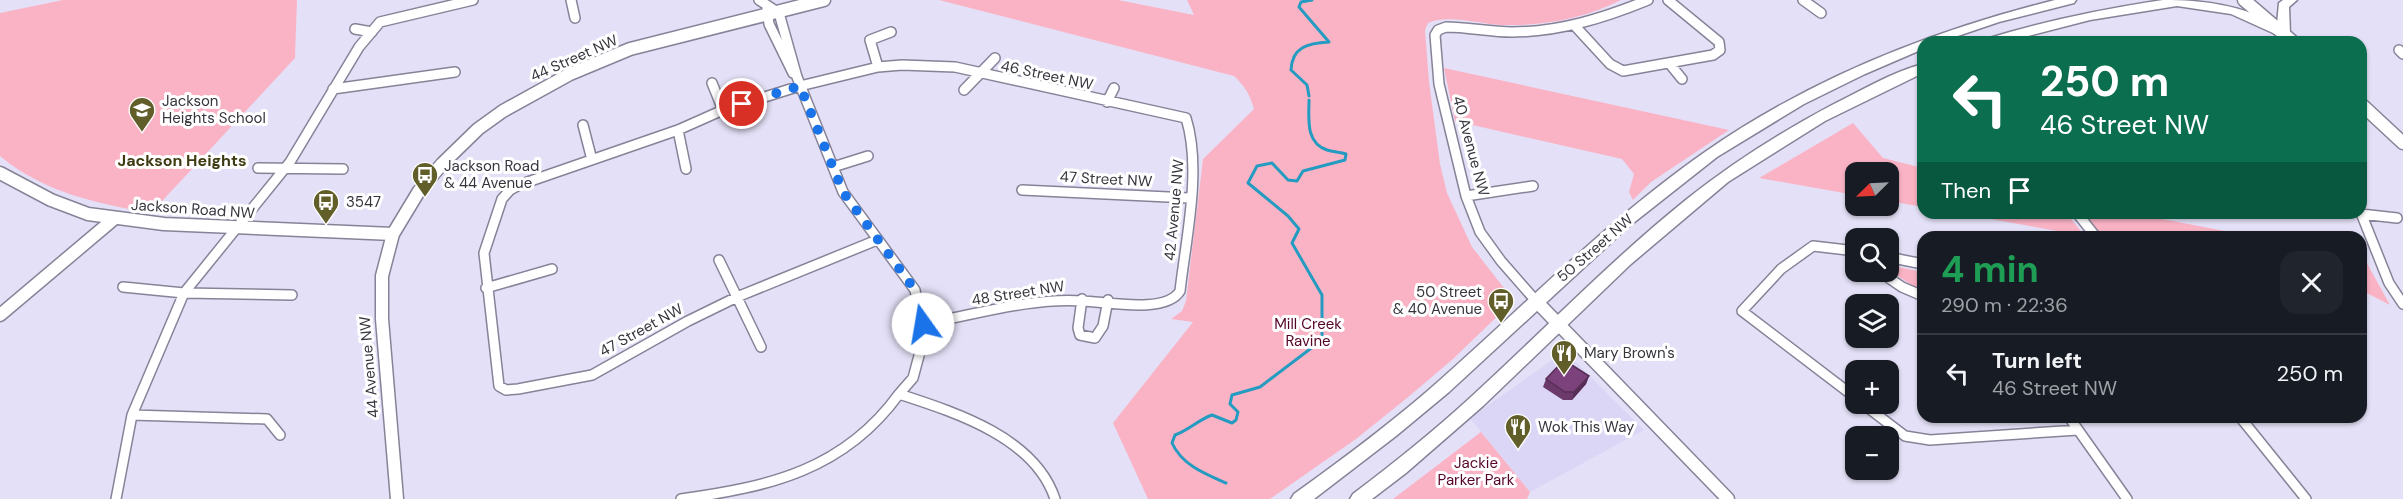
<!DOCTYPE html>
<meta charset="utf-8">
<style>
body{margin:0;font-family:"DM Sans",sans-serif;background:#20242c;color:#f1f3f6;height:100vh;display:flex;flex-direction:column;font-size:22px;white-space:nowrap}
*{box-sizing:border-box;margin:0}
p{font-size:20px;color:#9ea1a6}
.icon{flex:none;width:33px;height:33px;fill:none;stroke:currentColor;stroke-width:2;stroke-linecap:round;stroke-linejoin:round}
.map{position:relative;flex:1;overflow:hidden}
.drawer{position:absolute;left:1917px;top:231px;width:450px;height:192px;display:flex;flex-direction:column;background:#171b24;border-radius:18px;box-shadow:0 2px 4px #0004}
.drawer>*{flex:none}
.banner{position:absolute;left:1917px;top:36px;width:450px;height:183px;border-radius:18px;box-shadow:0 2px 4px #0004;background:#0b6e4f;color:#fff;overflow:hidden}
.needle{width:39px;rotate:246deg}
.fabs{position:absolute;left:1845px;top:162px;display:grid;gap:12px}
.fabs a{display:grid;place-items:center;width:54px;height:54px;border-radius:12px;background:#171b24;box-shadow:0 2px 4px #0004;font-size:30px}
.pin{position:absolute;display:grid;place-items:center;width:51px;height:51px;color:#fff;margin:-26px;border:3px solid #fff;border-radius:50%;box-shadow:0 2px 6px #0007}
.me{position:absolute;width:66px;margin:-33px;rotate:347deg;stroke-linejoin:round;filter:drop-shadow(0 0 4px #0008)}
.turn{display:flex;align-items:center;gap:21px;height:126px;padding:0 24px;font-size:27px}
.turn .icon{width:78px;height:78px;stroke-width:2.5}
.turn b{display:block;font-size:42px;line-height:51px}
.then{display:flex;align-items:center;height:57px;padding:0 24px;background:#0003;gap:12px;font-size:22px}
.round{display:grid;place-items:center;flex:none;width:63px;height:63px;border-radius:18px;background:#20242c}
.overview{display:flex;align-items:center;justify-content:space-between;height:102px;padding:0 24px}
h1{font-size:36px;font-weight:700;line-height:45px;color:#1e9e55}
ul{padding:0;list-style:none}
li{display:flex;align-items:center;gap:18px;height:78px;padding:0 24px;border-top:2px solid #363941}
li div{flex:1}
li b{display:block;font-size:22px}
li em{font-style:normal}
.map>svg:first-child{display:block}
.built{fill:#dbd6f5}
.green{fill:#fab3c5}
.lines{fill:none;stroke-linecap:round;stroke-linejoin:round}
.stream{stroke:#249bc1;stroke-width:3}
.minor-casing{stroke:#868398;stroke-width:12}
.tertiary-casing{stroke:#868398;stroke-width:15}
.primary-casing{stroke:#868398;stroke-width:3}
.minor{stroke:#fff;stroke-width:9}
.tertiary{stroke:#fff;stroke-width:12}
.primary{fill:#fff;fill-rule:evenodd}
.wall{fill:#6b396a}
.shaded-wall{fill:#572e56}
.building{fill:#7c427b;stroke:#572e56;stroke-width:1.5}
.route{stroke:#1a73e8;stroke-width:10;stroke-dasharray:0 18}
.labels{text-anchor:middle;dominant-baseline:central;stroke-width:6;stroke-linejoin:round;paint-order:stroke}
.street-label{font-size:15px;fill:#36353e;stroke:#fff}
.poi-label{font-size:15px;fill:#36353e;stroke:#fff;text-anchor:start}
.park-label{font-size:15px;fill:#550327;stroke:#fff}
.neighbourhood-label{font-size:16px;font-weight:bold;fill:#3e3b12;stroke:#fff}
</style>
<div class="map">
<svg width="2403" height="499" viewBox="0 0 2403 499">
<rect width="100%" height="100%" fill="#e4e0f7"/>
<path class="built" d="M 1565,351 L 1644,430 L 1530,492 L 1470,418 Z"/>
<path class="green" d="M 63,0 L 297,0 L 295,58 L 151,213 C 95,203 45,193 0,156 L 0,13 Z
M 939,0 L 1118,0 L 1194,15 L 1187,0 L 1621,0 C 1583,19 1544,26 1501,25 C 1479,24 1448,14 1428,23 L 1425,30 L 1429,82 L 1440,164 L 1447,193 L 1472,247 L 1511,297 L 1509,305 L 1453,359 L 1407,398 L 1356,439 L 1270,499 L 1148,499 L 1113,423 L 1193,322 L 1171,319 L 1182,311 L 1186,301 L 1203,159 L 1254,109 C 1250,95 1245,86 1234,76 Z
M 1444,68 L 1729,130 L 1651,182 L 1633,200 L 1629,192 L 1634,174 L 1622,159 L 1455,121 Z
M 1853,123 L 1883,158 L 1923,168 L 1923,207 L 1889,201 L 1888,172 L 1856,172 L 1855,195 L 1759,178 Z
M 1957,213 L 2066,213 L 2085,236 Z
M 2085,213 L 2131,213 L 2256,237 L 2115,237 L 2100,234 Z
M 2361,257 L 2364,258 L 2390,305 L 2361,290 Z
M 1888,265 L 1923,272 L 1923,288 L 1916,288 L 1889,270 Z
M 1481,432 L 1530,492 L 1527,499 L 1393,499 Z"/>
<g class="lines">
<path class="stream" d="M 1309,96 L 1307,85 L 1291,70 C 1292,47 1308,43 1329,42 L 1299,7 L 1301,2 L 1312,0
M 1226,483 C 1205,474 1182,465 1172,443 L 1175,435 C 1189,430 1198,420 1212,415 L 1232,423 L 1236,420 L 1238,412 L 1230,404 L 1232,395 L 1260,387 L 1322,340 L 1322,295 L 1292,243 L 1299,229 L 1288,216 L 1248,183 L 1257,166 L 1272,163 L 1288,180 L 1297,181 L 1303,171 L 1345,160 L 1346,154 C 1340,152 1333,152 1327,150 C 1305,143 1309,118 1309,100"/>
<g class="minor-casing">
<path id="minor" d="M 571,0 L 575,18
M 759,0 L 779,13 L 797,77 L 843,192 L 915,290 L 924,337 L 913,378 L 899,394 C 954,412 1035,437 1055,499
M 1803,0 L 1821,13
M 767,9 L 769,24 L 793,73
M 1575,26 L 1610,64 L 1623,71 L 1713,55 L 1720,50 L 1719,42 L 1668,0
M 355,29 L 372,32
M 2399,50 L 2403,54
M 1669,63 L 1682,79
M 878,67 L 870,40 L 891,32
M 712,83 L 723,110
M 333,89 L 455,72
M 964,90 L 995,58
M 1107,102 L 1114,88
M 583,125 L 592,160
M 678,130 L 686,169
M 833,167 L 868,156
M 258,168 L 343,169
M 1022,190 L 1189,198
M 1466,196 L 1533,186
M 2077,213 L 2096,237
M 2361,213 L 2389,283 L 2403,304
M 2361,214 L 2397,218
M 877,240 L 737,297 L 688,321 L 592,375 L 518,389 L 506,390 L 499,386 L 484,253 L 502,199 L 510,190 L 519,185 L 678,130 L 723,110 L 800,86 L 878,67 L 902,65 L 955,67 L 1186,118 C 1202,169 1186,238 1180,291 C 1166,314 1108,302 1083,301 C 1032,297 974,315 923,324
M 1856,251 L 1813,246 L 1781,269 L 1742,311 L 1856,398
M 1888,257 L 1923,264
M 719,260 L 761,347
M 1880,272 L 1902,287 L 1923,296
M 123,287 L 184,293 L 292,295
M 486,288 L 552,269
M 1082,299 L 1078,328 L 1080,335 L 1095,338 L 1103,326 L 1108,300
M 1536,301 L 1501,261 L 1480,232 L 1466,196 L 1439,84 L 1435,35 L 1438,30 L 1446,27 C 1468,27 1490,32 1512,32 C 1559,32 1604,18 1648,0
M 1863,404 L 1905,436 L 1930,440 L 2078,430
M 132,415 L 267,419 L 280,435
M 2069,417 L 2127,499
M 2240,417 L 2306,499
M 116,499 L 132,415 L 184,293 L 290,162 L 359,47 L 380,22 L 473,0
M 681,499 C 769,487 844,470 899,394"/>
</g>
<g class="tertiary-casing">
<path id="tertiary" d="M 2244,0 L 2293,42
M 2361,104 L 2403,143
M 0,173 L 51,200 L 88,214 L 164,224 L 393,234
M 1536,301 L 1728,499
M 0,315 L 115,218
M 397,499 L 382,319 L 382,276 L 393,234 L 419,191 L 442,164 L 478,129 L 503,111 L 570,74 L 630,49 L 824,0"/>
</g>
<g class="primary-casing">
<path id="primary" d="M 2055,0 L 2076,0 L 2074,3 L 1999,22 L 1940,42 L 1923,42 L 1923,49 L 1865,74 L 1804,104 L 1717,157 L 1627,228 L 1449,392 L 1396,436 L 1314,499 L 1291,499 L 1294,494 C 1344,458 1394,421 1440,380 C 1527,303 1609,219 1705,152 C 1811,78 1931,31 2055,0 Z
M 2163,0 C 2203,0 2240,5 2277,24 L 2279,3 L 2283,0 L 2297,0 L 2289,7 L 2290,34 L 2284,38 L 2231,14 L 2177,6 L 2090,20 L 2005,42 L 1985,42 L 1986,39 C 2044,21 2103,9 2163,0 Z
M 1923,64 L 1923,73 L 1825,121 L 1728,182 L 1631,264 L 1483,406 L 1406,473 L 1372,499 L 1350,499 L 1353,494 C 1394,463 1434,431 1472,396 C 1544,330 1611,260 1687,199 C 1732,163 1781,132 1832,105 C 1861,91 1892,72 1923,64 Z"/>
</g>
<use href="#minor" class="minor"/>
<use href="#tertiary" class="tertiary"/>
<use href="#primary" class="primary"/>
</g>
<path class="wall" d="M 1589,376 L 1586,384 L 1572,400 L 1563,400 L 1543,387 L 1546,379 Z"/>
<path class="shaded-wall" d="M 1589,376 L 1586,384 L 1572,400 L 1574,392 Z"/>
<path class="building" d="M 1564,360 L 1589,376 L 1574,392 L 1565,392 L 1546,379 Z"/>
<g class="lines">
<path class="route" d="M 742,104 L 800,86 L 843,192 L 915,290 L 923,324"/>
</g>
<defs>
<g id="school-pin" transform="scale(1.35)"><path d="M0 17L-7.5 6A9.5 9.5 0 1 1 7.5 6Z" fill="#615e2a" stroke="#fff"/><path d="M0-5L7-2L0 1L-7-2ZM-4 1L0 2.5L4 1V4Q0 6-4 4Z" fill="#fff"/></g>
<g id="bus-pin" transform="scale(1.35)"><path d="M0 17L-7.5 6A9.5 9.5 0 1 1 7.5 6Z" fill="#615e2a" stroke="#fff"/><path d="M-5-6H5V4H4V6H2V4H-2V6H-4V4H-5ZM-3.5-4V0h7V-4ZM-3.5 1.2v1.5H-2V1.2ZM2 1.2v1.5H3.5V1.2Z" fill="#fff"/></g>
<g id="restaurant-pin" transform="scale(1.35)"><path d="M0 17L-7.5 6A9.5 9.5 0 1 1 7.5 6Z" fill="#615e2a" stroke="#fff"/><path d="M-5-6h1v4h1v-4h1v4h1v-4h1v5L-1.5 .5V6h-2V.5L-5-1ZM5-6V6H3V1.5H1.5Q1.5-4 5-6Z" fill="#fff"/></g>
</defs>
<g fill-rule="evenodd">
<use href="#school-pin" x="142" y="110"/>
<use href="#bus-pin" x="425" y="175"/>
<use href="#bus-pin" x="326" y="202"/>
<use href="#bus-pin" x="1501" y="301"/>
<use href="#restaurant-pin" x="1564" y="353"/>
<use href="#restaurant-pin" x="1518" y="427"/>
</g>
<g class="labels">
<g class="street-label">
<text transform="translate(574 58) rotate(-24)">44 Street NW</text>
<text transform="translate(1047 75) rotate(12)">46 Street NW</text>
<text transform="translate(1471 146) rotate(75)">40 Avenue NW</text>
<text transform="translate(1106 179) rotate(3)">47 Street NW</text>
<text transform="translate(193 209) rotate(4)">Jackson Road NW</text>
<text transform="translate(1174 210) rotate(-85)">42 Avenue NW</text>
<text transform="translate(1595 248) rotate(-41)">50 Street NW</text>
<text transform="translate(1018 293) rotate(-9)">48 Street NW</text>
<text transform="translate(641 330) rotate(-29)">47 Street NW</text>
<text transform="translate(369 367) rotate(-95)">44 Avenue NW</text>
</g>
<g class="poi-label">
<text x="162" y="101">Jackson<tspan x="162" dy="17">Heights School</tspan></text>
<text x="444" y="166">Jackson Road<tspan x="444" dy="17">&amp; 44 Avenue</tspan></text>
<text x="346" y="202">3547</text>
<text x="1482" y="292" text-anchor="end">50 Street<tspan x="1482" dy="17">&amp; 40 Avenue</tspan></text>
<text x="1584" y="353">Mary Brown's</text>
<text x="1538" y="427">Wok This Way</text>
</g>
<g class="park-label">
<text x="1308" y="324">Mill Creek<tspan x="1308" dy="17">Ravine</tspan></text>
<text x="1476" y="463">Jackie<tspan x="1476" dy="17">Parker Park</tspan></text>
</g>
<g class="neighbourhood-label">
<text x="182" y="160">Jackson Heights</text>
</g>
</g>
</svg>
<div class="fabs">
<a><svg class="needle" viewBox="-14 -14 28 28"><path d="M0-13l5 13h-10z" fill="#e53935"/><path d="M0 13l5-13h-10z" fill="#9ea1a6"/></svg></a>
<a><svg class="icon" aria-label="search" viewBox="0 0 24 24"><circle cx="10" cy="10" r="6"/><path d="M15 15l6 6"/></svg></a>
<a><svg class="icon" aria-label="layers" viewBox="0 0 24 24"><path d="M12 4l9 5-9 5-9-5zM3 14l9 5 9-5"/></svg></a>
<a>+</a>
<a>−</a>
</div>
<div class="pin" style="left:742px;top:104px;background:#d93025"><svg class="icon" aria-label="arrive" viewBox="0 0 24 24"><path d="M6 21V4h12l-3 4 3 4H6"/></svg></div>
<svg class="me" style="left:923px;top:324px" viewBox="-20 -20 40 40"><circle r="19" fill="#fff"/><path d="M0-13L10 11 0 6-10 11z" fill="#1a73e8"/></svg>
<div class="banner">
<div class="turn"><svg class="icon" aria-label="left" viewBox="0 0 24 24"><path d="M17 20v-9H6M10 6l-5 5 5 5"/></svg><div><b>250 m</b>46 Street NW</div></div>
<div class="then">Then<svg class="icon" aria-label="arrive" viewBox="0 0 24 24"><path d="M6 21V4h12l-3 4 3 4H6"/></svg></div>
</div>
<section class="drawer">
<div class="overview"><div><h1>4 min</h1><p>290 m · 22:36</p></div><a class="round"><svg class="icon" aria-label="close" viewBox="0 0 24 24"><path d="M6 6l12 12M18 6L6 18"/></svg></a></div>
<ul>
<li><svg class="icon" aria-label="left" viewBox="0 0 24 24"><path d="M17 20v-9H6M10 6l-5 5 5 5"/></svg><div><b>Turn left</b><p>46 Street NW</p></div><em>250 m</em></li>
</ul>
</section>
</div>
